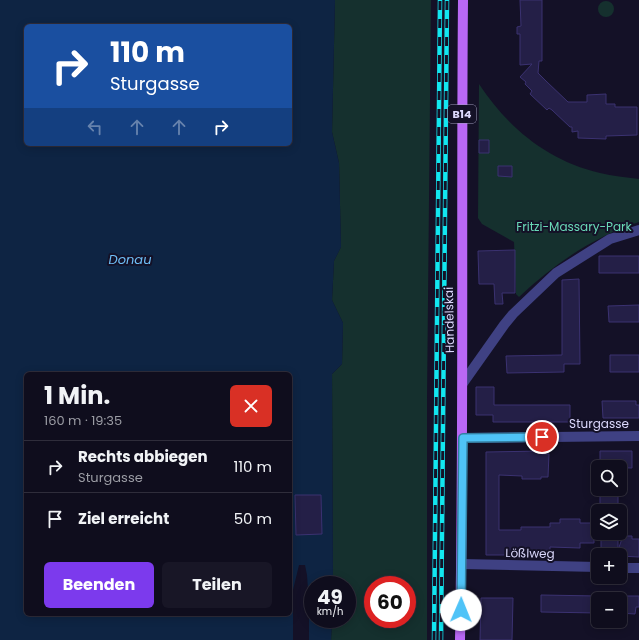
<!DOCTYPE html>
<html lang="de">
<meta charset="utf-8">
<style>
body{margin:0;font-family:Poppins,sans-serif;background:#181626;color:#f1f3f6;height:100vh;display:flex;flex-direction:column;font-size:15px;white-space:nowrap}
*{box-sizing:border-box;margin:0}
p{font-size:13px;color:#9b9ca4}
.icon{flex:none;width:22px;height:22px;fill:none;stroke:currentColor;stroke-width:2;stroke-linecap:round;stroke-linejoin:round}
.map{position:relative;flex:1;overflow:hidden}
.panel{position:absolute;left:24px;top:372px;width:268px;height:244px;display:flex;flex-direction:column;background:#0f0d1d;border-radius:6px;box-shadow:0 2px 10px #0003,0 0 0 1px #2f2d3b}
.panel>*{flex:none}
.hud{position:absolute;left:24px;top:24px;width:268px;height:122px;border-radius:6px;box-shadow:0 2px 10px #0003,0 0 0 1px #2f2d3b;background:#1a4fa0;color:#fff;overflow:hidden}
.buttons{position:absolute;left:591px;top:460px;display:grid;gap:8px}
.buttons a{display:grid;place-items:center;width:36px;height:36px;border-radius:6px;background:#0f0d1d;box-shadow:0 2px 10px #0003,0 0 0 1px #2f2d3b;font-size:20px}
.speed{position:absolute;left:304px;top:576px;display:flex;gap:8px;font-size:20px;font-weight:700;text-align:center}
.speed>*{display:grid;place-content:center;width:52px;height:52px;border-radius:50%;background:#0f0d1d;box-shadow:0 2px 10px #0003,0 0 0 1px #2f2d3b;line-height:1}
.speed small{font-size:10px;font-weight:400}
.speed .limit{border:6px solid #d22;background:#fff;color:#111}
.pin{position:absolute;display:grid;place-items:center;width:34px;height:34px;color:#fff;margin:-17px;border:2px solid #fff;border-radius:50%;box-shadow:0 1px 4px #0007}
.me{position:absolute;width:44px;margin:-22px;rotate:1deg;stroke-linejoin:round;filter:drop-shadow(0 0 3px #0008)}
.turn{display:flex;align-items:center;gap:14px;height:84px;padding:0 20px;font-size:18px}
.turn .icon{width:52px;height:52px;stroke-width:2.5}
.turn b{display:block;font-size:28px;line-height:34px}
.lanes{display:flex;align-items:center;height:38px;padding:0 20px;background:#0003;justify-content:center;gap:20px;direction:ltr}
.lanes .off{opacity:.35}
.round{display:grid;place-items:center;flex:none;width:42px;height:42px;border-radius:6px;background:#181626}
.summary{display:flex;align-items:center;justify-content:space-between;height:68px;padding:0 20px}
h1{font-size:24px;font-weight:700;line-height:30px}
.cta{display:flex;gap:8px;margin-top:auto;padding:8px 20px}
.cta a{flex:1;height:46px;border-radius:6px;background:#7c3aed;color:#fff;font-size:16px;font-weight:700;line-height:46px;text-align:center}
.cta a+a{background:#181626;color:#f1f3f6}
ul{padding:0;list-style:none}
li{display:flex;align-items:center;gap:12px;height:52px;padding:0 20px;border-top:1px solid #2f2d3b}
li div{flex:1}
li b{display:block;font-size:15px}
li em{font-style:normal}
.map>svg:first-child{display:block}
.green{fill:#15302e;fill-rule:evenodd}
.water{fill:#0e2443;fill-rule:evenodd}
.pier{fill:#141127}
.building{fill:#241f47;stroke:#3b3271}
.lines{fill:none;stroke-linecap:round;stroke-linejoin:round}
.minor{stroke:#3f4183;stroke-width:10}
.major{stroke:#b968f5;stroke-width:10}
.rail-casing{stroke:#12e6f0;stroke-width:4.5}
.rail{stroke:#141127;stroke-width:3;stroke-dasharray:9;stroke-linecap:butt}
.route-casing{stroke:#337fa1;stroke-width:10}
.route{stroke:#4fc3f7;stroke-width:7}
.labels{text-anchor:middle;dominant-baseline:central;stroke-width:4;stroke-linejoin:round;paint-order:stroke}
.shield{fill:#141127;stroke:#a09dbd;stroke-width:1}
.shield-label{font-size:11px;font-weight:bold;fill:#dcd9fd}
.park-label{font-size:12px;fill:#69d9b7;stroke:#141127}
.street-label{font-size:12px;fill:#dcd9fd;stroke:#141127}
.water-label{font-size:13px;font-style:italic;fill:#6ebef6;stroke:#141127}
</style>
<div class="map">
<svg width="639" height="640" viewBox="0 0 639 640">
<rect width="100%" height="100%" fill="#141127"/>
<path class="green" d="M 335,0 L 431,0 L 427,400 L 427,640 L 331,640 L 332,619 L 347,619 L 347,585 L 333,585 L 332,374 L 342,364 L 343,323 L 332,300 L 334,261 L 341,247 L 339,163 L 332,132 ZM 373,585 L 407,585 L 407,619 L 373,619 Z
M598 9a8 8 0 1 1 16 0a8 8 0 1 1-16 0Z
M 479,84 C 508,128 548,161 600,173 C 612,176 626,177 639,179 L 639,222 C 593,237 554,264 519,297 L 516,294 L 514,242 L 482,224 L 478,218 Z"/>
<path class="water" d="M 0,0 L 335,0 L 332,132 L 339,163 L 341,247 L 334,261 L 332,300 L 343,323 L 342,364 L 332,374 L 333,585 L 313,585 L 313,619 L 332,619 L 331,640 L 0,640 ZM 26,26 L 290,26 L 290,144 L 26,144 ZM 26,374 L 290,374 L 290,614 L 26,614 Z"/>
<path class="pier" d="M 299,565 L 305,565 L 307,575 L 309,603 L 313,603 L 313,606 L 309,606 L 309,640 L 293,640 L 293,590 Z"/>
<path class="building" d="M 520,0 L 542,0 L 542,61 L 539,61 L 538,73 L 546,81 L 568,102 L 587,102 L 587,95 L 606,94 L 606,104 L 615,104 L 615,107 L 637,107 L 637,135 L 606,136 L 606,139 L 578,138 L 578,131 L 572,132 L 572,127 L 570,127 L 552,110 L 549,108 L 547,110 L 530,94 L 532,91 L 525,84 L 526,82 L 520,77 L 532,64 L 520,65 L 520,34 L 517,34 L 517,27 L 521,26 Z
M 479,140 L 489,140 L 489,153 L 479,153 Z
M 498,166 L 512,166 L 512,177 L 498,176 Z
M 515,250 L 515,293 L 502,293 L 503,304 L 495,304 L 494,284 L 479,284 L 478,251 Z
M 599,256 L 639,256 L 639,273 L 599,273 Z
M 579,279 L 580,364 L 564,364 L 564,372 L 507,373 L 506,356 L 562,355 L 562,280 Z
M 639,305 L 639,322 L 609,322 L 608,306 Z
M 610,355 L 639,355 L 639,372 L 610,372 Z
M 476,387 L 494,387 L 494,405 L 570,405 L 570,422 L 493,422 L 493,415 L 476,415 Z
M 602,401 L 636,401 L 636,405 L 639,405 L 639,418 L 603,418 Z
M 542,451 L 542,454 L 549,454 L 548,477 L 541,477 L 541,479 L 522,479 L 522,476 L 499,475 L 499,530 L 521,530 L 521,527 L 550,527 L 550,523 L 560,523 L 560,519 L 580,519 L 580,523 L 594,523 L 594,543 L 580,543 L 580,548 L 550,547 L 550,551 L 541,551 L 541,555 L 486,555 L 486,452 Z
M 600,451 L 632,451 L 632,468 L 600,467 Z
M 600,489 L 618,489 L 618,511 L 600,511 Z
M 295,495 L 321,495 L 322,534 L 296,535 Z
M 601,536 L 618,536 L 618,550 L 623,536 L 632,536 L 632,539 L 639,539 L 639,557 L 601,555 Z
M 541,595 L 598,596 L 598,613 L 541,612 Z
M 620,596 L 639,596 L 639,607 L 636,607 L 635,614 L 620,613 Z
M 481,598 L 513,598 L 512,640 L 480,640 Z"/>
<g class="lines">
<path class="minor" d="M 463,383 L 504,325 L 513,314 L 556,273 L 610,239 L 639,230
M 463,438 L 639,436
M 462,564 L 598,567
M 620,568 L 639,568"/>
<path class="major" d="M 460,640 C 464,427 461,213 463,0"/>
<g class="rail-casing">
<path id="rail" d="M 434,640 L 440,0
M 441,640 L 447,0"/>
</g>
<use href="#rail" class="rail"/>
</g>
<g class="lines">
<g class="route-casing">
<path id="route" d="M 461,610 L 463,438 L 542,437"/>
</g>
<use href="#route" class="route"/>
</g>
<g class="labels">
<rect class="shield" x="448" y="105" width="28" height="18" rx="3"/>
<g class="shield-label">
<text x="462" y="114">B14</text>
</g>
<g class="park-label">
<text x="574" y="226">Fritzi-Massary-Park</text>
</g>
<g class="street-label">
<text transform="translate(449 320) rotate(-91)">Handelskai</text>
<text x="599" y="423">Sturgasse</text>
<text transform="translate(530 553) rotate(1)">Lößlweg</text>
</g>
<g class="water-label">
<text x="130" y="259">Donau</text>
</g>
</g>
</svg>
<div class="buttons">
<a><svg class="icon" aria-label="search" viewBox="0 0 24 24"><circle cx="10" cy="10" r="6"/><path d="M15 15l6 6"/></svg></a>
<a><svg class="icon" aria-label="layers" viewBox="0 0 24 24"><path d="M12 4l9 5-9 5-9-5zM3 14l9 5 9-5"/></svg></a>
<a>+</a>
<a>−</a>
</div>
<div class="speed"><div>49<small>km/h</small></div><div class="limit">60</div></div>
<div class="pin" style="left:542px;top:437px;background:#d93025"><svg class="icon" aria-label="arrive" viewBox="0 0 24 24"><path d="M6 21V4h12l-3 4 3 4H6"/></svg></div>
<svg class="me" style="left:461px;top:610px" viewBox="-20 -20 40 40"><circle r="19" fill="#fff"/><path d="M0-13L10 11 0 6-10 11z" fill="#4fc3f7"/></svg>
<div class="hud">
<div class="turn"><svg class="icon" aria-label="right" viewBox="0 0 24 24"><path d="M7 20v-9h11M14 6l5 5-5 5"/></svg><div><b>110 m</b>Sturgasse</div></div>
<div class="lanes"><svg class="icon off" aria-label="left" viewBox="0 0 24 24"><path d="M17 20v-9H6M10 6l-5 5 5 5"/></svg><svg class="icon off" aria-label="ahead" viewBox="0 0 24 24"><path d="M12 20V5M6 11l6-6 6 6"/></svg><svg class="icon off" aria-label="ahead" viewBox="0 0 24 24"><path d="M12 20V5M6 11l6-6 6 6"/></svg><svg class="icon" aria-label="right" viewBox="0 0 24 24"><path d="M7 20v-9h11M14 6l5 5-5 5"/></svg></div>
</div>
<section class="panel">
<div class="summary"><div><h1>1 Min.</h1><p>160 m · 19:35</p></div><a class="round" style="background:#d93025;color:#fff"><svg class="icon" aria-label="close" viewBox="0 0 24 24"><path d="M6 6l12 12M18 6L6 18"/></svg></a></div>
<ul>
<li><svg class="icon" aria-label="right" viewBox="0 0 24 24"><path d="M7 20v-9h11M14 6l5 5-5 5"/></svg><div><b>Rechts abbiegen</b><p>Sturgasse</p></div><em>110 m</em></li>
<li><svg class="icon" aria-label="arrive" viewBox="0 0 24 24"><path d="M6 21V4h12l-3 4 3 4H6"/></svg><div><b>Ziel erreicht</b></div><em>50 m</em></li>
</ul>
<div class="cta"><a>Beenden</a><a>Teilen</a></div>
</section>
</div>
